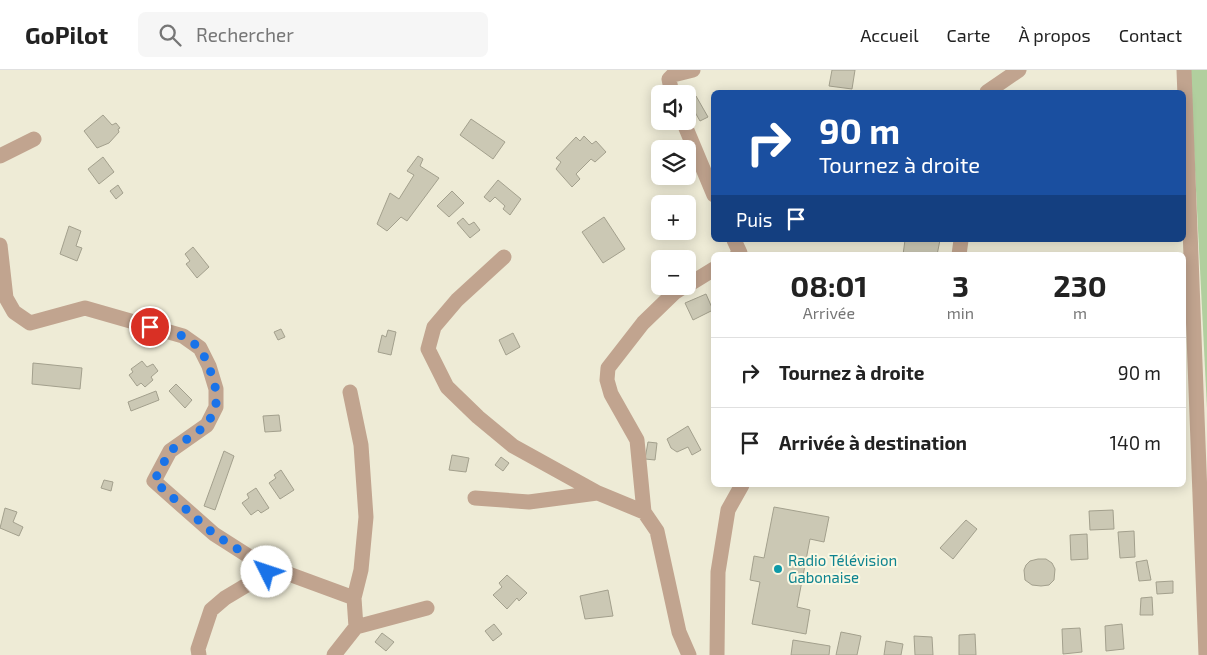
<!DOCTYPE html>
<html lang="fr">
<meta charset="utf-8">
<style>
body{margin:0;font-family:"Exo 2",sans-serif;background:#f6f6f6;color:#222;height:100vh;display:flex;flex-direction:column;font-size:19px;white-space:nowrap}
*{box-sizing:border-box;margin:0}
p{font-size:16px;color:#767676}
.icon{flex:none;width:28px;height:28px;fill:none;stroke:currentColor;stroke-width:2;stroke-linecap:round;stroke-linejoin:round}
.map{position:relative;flex:1;overflow:hidden}
.sheet{position:absolute;left:711px;top:182px;width:475px;height:235px;display:flex;flex-direction:column;background:#fff;border-radius:8px;box-shadow:0 2px 12px #0003}
.sheet>*{flex:none}
.guide{position:absolute;left:711px;top:20px;width:475px;height:152px;border-radius:8px;box-shadow:0 2px 12px #0003;background:#1a4fa0;color:#fff;overflow:hidden}
.tools{position:absolute;left:651px;top:15px;display:grid;gap:10px}
.tools a{display:grid;place-items:center;width:45px;height:45px;border-radius:8px;background:#fff;box-shadow:0 2px 12px #0003;font-size:25px}
.pin{position:absolute;display:grid;place-items:center;width:42px;height:42px;color:#fff;margin:-21px;border:2px solid #fff;border-radius:50%;box-shadow:0 1px 5px #0007}
.me{position:absolute;width:55px;margin:-28px;rotate:311deg;stroke-linejoin:round;filter:drop-shadow(0 0 4px #0008)}
.turn{display:flex;align-items:center;gap:18px;height:105px;padding:0 25px;font-size:22px}
.turn .icon{width:65px;height:65px;stroke-width:2.5}
.turn b{display:block;font-size:35px;line-height:42px}
.then{display:flex;align-items:center;height:48px;padding:0 25px;background:#0003;gap:10px;font-size:19px}
.eta{display:flex;justify-content:space-evenly;align-items:center;height:85px;text-align:center}
.eta b{font-size:30px;font-weight:700;line-height:35px}
ul{padding:0;list-style:none}
li{display:flex;align-items:center;gap:15px;height:70px;padding:0 25px;border-top:1px solid #e0e0e0}
li div{flex:1}
li b{display:block;font-size:19px}
li em{font-style:normal}
header{display:flex;align-items:center;gap:30px;box-sizing:border-box;height:70px;padding:0 25px;background:#fff;border-bottom:1px solid #e0e0e0}
header strong{font-size:24px}
nav{display:flex;gap:28px;margin-inline-start:auto;font-size:18px}
.search{width:350px;height:45px;background:#f6f6f6;display:flex;align-items:center;gap:12px;box-sizing:border-box;padding:0 18px;border-radius:8px;color:#767676;font-size:19px}
.map>svg:first-child{display:block}
.green{fill:#b1cf9e}
.building{fill:#cbc8b4;stroke:#a3a08d}
.lines{fill:none;stroke-linecap:round;stroke-linejoin:round}
.minor{stroke:#c1a48f;stroke-width:15}
.route{stroke:#1a73e8;stroke-width:9;stroke-dasharray:0 16.2}
.culture-dot{fill:#0f9aa8;stroke:#fbf8e3;stroke-width:2}
.labels{text-anchor:middle;dominant-baseline:central;stroke-width:4;stroke-linejoin:round;paint-order:stroke}
.culture-label{font-size:15px;fill:#0d838f;stroke:#fbf8e3;text-anchor:start}
</style>
<header>
<strong>GoPilot</strong>
<div class="search"><svg class="icon" aria-label="search" viewBox="0 0 24 24"><circle cx="10" cy="10" r="6"/><path d="M15 15l6 6"/></svg>Rechercher</div>
<nav><a>Accueil</a><a>Carte</a><a>À propos</a><a>Contact</a></nav>
</header>
<div class="map">
<svg width="1207" height="585" viewBox="0 0 1207 585">
<rect width="100%" height="100%" fill="#eeebd6"/>
<path class="green" d="M 1190,0 L 1207,0 L 1207,338 Z"/>
<path class="building" d="M 832,0 L 855,0 L 852,19 L 829,16 Z
M 696,26 L 708,47 L 700,51 L 688,30 Z
M 103,45 L 112,55 L 116,53 L 120,58 L 118,59 L 119,62 L 109,73 L 97,78 L 84,61 Z
M 471,49 L 505,72 L 493,89 L 460,65 Z
M 584,66 L 592,74 L 596,71 L 606,82 L 595,92 L 591,89 L 576,104 L 580,109 L 572,117 L 556,99 L 561,92 L 556,88 L 576,67 L 580,71 Z
M 418,86 L 423,89 L 420,96 L 439,108 L 407,151 L 401,147 L 387,161 L 377,154 L 390,123 L 399,129 L 414,105 L 407,101 Z
M 103,87 L 114,102 L 99,114 L 88,99 Z
M 498,110 L 521,129 L 510,145 L 503,139 L 505,136 L 495,127 L 490,132 L 484,127 Z
M 118,115 L 123,123 L 116,129 L 110,121 Z
M 452,121 L 464,133 L 449,147 L 437,136 Z
M 604,147 L 625,179 L 603,193 L 582,162 Z
M 463,148 L 469,155 L 474,152 L 480,160 L 470,168 L 457,153 Z
M 69,156 L 81,161 L 76,176 L 82,178 L 77,191 L 60,184 Z
M 905,170 L 940,170 L 937,185 L 903,185 Z
M 193,177 L 209,197 L 197,208 L 186,194 L 190,191 L 185,184 Z
M 706,224 L 713,240 L 693,250 L 685,233 Z
M 281,259 L 285,267 L 278,270 L 274,262 Z
M 388,260 L 396,262 L 391,285 L 378,282 L 382,265 L 386,267 Z
M 513,263 L 520,277 L 506,285 L 499,270 Z
M 142,291 L 147,297 L 153,294 L 158,301 L 151,307 L 153,310 L 145,317 L 141,313 L 137,316 L 129,305 L 133,302 L 131,299 Z
M 33,293 L 82,298 L 80,319 L 32,314 Z
M 176,314 L 192,330 L 185,338 L 169,321 Z
M 156,321 L 159,330 L 131,341 L 128,332 Z
M 279,345 L 281,361 L 265,362 L 263,346 Z
M 688,356 L 701,380 L 692,385 L 688,377 L 677,382 L 671,378 L 667,369 Z
M 648,372 L 657,373 L 655,390 L 645,389 Z
M 224,381 L 234,386 L 215,440 L 204,436 Z
M 452,385 L 469,388 L 466,402 L 449,400 Z
M 501,387 L 509,393 L 503,401 L 495,395 Z
M 281,400 L 294,420 L 280,429 L 269,413 L 276,408 L 274,405 Z
M 104,410 L 113,412 L 111,421 L 101,418 Z
M 256,418 L 269,438 L 261,443 L 258,440 L 251,445 L 242,433 L 249,428 L 247,424 Z
M 774,437 L 829,447 L 824,472 L 810,469 L 797,537 L 810,540 L 806,564 L 752,554 L 760,512 L 750,510 L 754,486 L 764,488 Z
M 5,438 L 17,442 L 13,452 L 23,457 L 19,466 L 0,458 Z
M 1113,440 L 1114,459 L 1090,460 L 1089,441 Z
M 966,450 L 977,459 L 953,489 L 940,478 Z
M 1134,461 L 1135,487 L 1120,488 L 1118,462 Z
M 1087,464 L 1088,489 L 1071,490 L 1070,465 Z
M 1038,489 L 1046,489 L 1052,493 L 1055,499 L 1054,510 L 1049,515 L 1041,516 L 1032,515 L 1025,510 L 1024,500 L 1026,495 L 1030,491 Z
M 1147,490 L 1151,510 L 1139,511 L 1136,492 Z
M 507,505 L 527,523 L 519,531 L 517,528 L 507,539 L 493,525 L 502,517 L 499,513 Z
M 1173,511 L 1173,523 L 1157,524 L 1156,512 Z
M 608,520 L 613,546 L 585,549 L 580,526 Z
M 1152,527 L 1153,545 L 1140,545 L 1141,528 Z
M 494,554 L 502,564 L 493,571 L 485,561 Z
M 1122,554 L 1124,579 L 1106,581 L 1105,556 Z
M 1080,558 L 1082,582 L 1063,584 L 1062,559 Z
M 841,562 L 861,566 L 857,585 L 836,585 Z
M 382,563 L 394,572 L 386,581 L 375,572 Z
M 975,564 L 976,585 L 959,585 L 959,565 Z
M 914,566 L 932,567 L 933,585 L 915,585 Z
M 793,570 L 830,576 L 829,585 L 791,585 Z
M 886,571 L 903,574 L 901,585 L 884,585 Z"/>
<g class="lines">
<path class="minor" d="M 1184,0 C 1190,195 1200,390 1206,585
M 987,22 L 1019,0
M 672,24 L 669,9 L 673,5 L 693,0
M 683,51 L 714,125
M 0,86 L 34,69
M 734,170 L 740,183 L 737,185
M 0,175 L 6,228 L 14,242 L 30,253 L 85,238 L 183,266 L 200,278 L 209,296 L 216,319 L 216,337 L 207,355 L 170,381 L 154,411 L 214,464 L 250,487 L 267,503 L 286,503 L 354,528
M 959,185 L 961,170
M 504,187 L 457,230 L 434,257 L 428,279 L 447,317 L 478,347 L 513,376 L 598,423 L 644,442
M 688,215 L 714,199
M 685,216 L 674,223 L 643,253 L 608,298 L 607,310 L 611,324 L 637,370 L 644,442 L 657,461 L 679,562 L 689,585
M 350,322 L 361,375 L 366,447 L 361,500 L 354,528 L 356,557
M 475,428 L 529,432 L 597,423
M 199,585 L 198,579 L 211,540 L 225,528 L 267,503
M 334,585 L 356,557 L 427,538
M 717,585 L 718,502 L 728,440 L 742,415"/>
</g>
<g class="lines">
<path class="route" d="M 150,257 L 183,266 L 200,278 L 209,296 L 216,320 L 216,337 L 207,355 L 170,381 L 154,411 L 214,464 L 250,487 L 267,502"/>
</g>
<circle class="culture-dot" cx="778" cy="499" r="5"/>
<g class="labels">
<g class="culture-label">
<text x="788" y="490">Radio Télévision<tspan x="788" dy="17">Gabonaise</tspan></text>
</g>
</g>
</svg>
<div class="tools">
<a><svg class="icon" aria-label="sound" viewBox="0 0 24 24"><path d="M4 9h4l5-4v14l-5-4H4zM17 9q2 3 0 6"/></svg></a>
<a><svg class="icon" aria-label="layers" viewBox="0 0 24 24"><path d="M12 4l9 5-9 5-9-5zM3 14l9 5 9-5"/></svg></a>
<a>+</a>
<a>−</a>
</div>
<div class="pin" style="left:150px;top:257px;background:#d93025"><svg class="icon" aria-label="arrive" viewBox="0 0 24 24"><path d="M6 21V4h12l-3 4 3 4H6"/></svg></div>
<svg class="me" style="left:267px;top:502px" viewBox="-20 -20 40 40"><circle r="19" fill="#fff"/><path d="M0-13L10 11 0 6-10 11z" fill="#1a73e8"/></svg>
<div class="guide">
<div class="turn"><svg class="icon" aria-label="right" viewBox="0 0 24 24"><path d="M7 20v-9h11M14 6l5 5-5 5"/></svg><div><b>90 m</b>Tournez à droite</div></div>
<div class="then">Puis<svg class="icon" aria-label="arrive" viewBox="0 0 24 24"><path d="M6 21V4h12l-3 4 3 4H6"/></svg></div>
</div>
<section class="sheet">
<div class="eta">
<div><b>08:01</b><p>Arrivée</p></div>
<div><b>3</b><p>min</p></div>
<div><b>230</b><p>m</p></div>
</div>
<ul>
<li><svg class="icon" aria-label="right" viewBox="0 0 24 24"><path d="M7 20v-9h11M14 6l5 5-5 5"/></svg><div><b>Tournez à droite</b></div><em>90 m</em></li>
<li><svg class="icon" aria-label="arrive" viewBox="0 0 24 24"><path d="M6 21V4h12l-3 4 3 4H6"/></svg><div><b>Arrivée à destination</b></div><em>140 m</em></li>
</ul>
</section>
</div>
